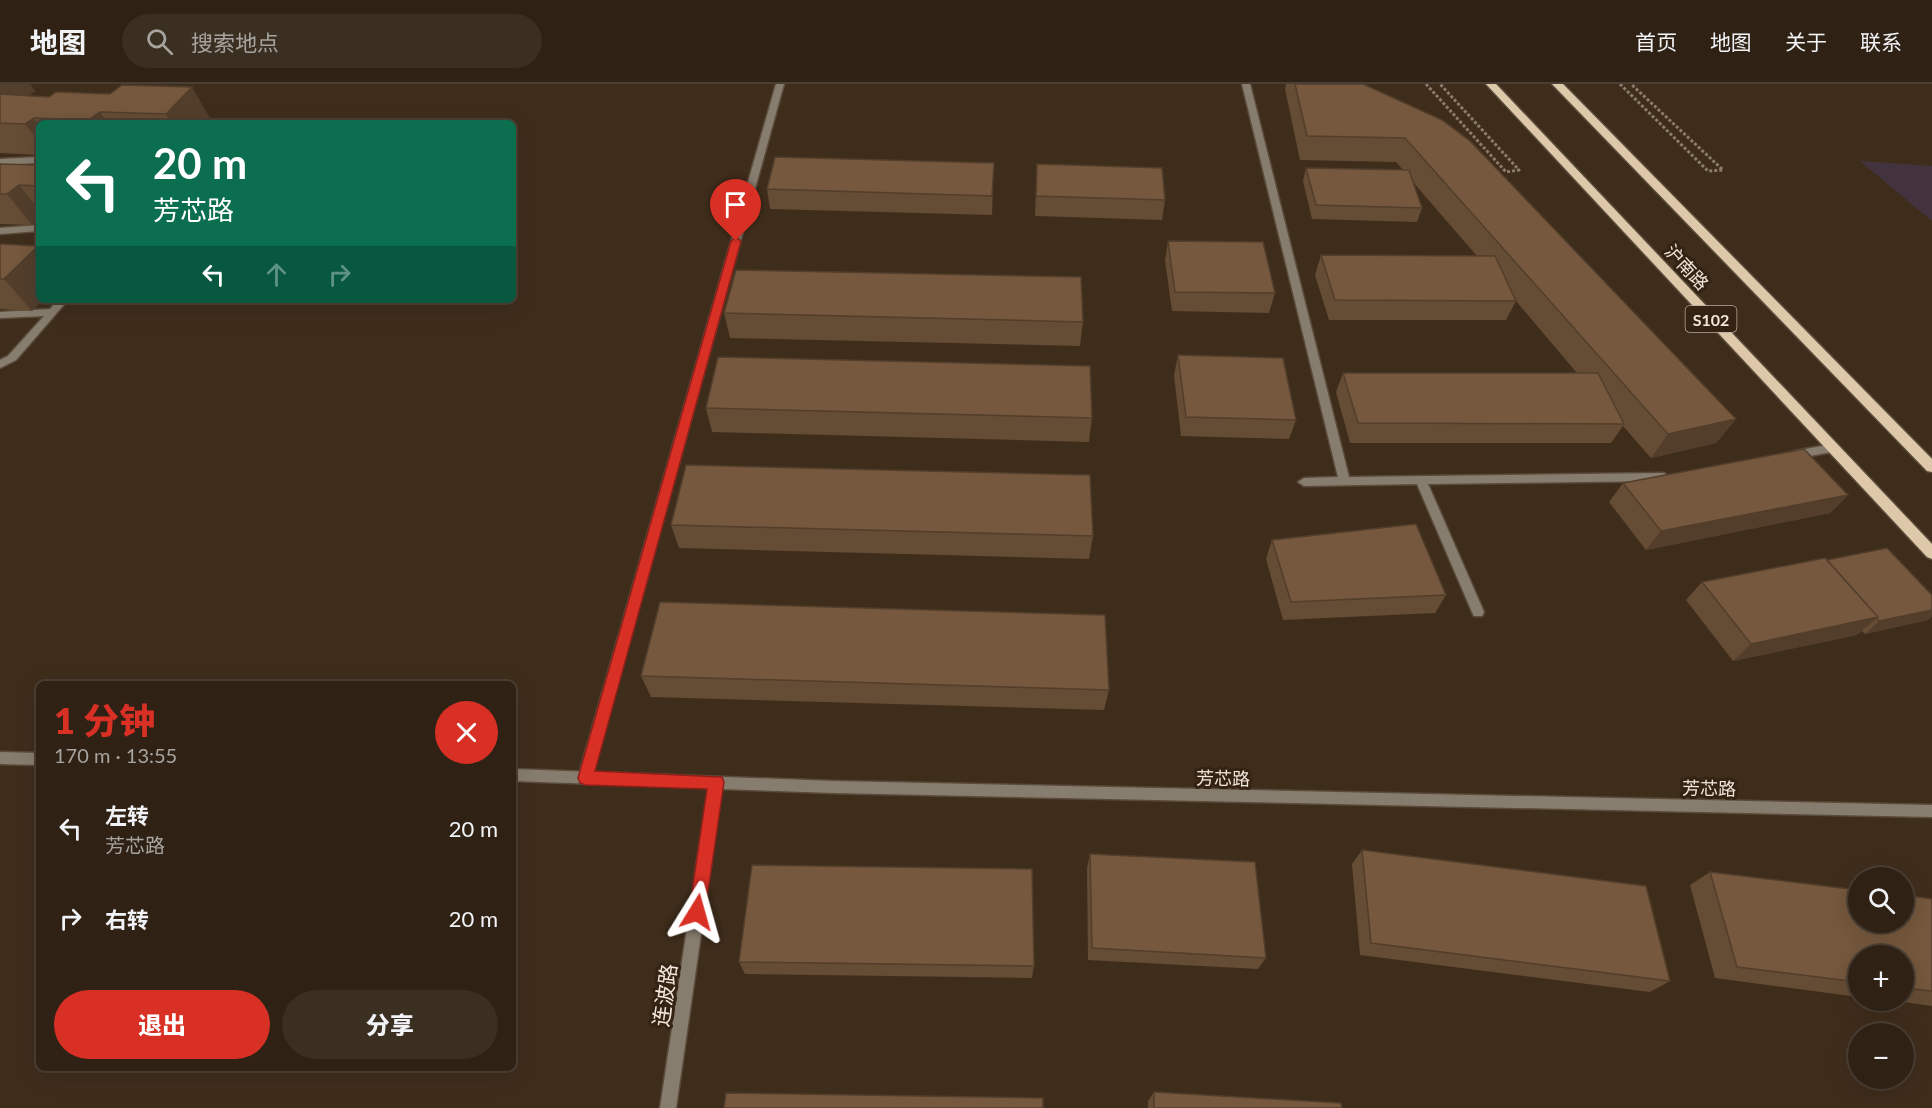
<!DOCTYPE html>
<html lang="zh">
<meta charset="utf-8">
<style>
body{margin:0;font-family:Lato,"Noto Sans SC",sans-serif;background:#3b2f22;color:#f1f3f6;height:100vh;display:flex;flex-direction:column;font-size:22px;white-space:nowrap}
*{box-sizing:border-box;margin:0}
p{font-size:20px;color:#a7a4a0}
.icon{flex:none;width:33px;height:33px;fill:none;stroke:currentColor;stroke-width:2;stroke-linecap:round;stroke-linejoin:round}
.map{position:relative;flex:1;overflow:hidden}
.details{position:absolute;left:36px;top:597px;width:480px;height:390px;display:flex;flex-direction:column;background:#2f2215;border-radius:9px;box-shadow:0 6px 24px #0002,0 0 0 2px #4a3f34}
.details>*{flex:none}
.guide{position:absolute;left:36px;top:36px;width:480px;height:183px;border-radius:9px;box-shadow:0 6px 24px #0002,0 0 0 2px #4a3f34;background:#0b6e4f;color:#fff;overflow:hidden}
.tools{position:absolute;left:1848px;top:783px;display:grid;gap:12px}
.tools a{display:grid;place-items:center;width:66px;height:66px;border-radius:50%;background:#2f2215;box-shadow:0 6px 24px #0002,0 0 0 2px #4a3f34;font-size:30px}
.pin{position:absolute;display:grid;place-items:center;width:51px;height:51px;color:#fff;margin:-62px -26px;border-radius:50% 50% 50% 0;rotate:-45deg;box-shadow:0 0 6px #0007}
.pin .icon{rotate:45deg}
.me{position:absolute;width:66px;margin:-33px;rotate:8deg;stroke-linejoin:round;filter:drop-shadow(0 0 4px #0008)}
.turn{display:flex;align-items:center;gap:21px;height:126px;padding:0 18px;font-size:27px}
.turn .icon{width:78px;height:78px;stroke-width:2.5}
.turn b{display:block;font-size:42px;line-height:51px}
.lanes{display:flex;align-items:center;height:57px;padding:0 18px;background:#0003;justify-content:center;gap:30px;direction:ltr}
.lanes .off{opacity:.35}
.round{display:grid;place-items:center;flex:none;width:63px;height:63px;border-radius:32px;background:#3b2f22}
.overview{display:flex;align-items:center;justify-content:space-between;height:102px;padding:0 18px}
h1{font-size:36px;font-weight:800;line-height:45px;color:#d93025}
.button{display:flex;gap:12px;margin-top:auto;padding:12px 18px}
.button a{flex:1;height:69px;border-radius:36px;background:#d93025;color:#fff;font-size:24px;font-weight:800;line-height:69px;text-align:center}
.button a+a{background:#3b2f22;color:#f1f3f6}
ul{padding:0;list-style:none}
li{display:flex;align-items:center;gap:18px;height:90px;padding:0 18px}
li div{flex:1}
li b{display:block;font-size:22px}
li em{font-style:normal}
header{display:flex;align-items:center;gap:36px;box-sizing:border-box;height:84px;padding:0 30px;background:#2f2215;border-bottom:2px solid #4a3f34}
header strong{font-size:28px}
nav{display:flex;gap:33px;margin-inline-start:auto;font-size:21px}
.search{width:420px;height:54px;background:#3b2f22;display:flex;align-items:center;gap:15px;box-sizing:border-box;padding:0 21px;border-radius:33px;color:#a7a4a0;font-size:22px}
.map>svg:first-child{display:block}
.medical{fill:#43333f}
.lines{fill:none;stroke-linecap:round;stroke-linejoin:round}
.service-casing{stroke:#5b4b3b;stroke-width:3}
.minor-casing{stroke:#5b4b3b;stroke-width:3}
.primary-casing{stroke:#5b4b3b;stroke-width:3}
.path{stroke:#8b7c6e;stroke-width:3;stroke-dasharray:3 2;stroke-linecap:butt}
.service{fill:#877d6e;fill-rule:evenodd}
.minor{fill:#877d6e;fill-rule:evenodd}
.primary{fill:#ddc9aa;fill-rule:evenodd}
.wall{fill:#654c34}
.shaded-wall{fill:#523e2b}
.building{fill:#75583d;stroke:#523e2b;stroke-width:1.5}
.route{fill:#d93025;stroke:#8d1f18;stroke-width:1.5}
.labels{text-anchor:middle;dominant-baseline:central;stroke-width:6;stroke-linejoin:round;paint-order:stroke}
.shield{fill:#342312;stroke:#b8ac9f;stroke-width:1.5}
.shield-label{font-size:16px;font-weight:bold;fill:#f1e6db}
.street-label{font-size:18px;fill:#f1e6db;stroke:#342312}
.near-street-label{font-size:21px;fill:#f1e6db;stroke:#342312}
</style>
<header>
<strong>地图</strong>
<div class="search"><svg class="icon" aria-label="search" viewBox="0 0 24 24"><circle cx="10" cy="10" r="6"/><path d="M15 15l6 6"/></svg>搜索地点</div>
<nav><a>首页</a><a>地图</a><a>关于</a><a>联系</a></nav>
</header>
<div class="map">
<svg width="1932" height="1024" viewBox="0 0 1932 1024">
<rect width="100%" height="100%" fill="#3f2d1c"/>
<path class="medical" d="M 1860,77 L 1932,82 L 1932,137 Z"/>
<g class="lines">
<g class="service-casing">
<path id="service" d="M 776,0 L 784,0 L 592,694 L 590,698 L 585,700 L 580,698 L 578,694 Z
M 1242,0 L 1250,0 L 1349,393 L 1664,389 L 1670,393 L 1664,397 L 1428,400 L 1484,528 L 1482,532 L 1474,532 L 1472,528 L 1417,400 L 1304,402 L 1298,398 L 1304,394 L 1338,393 Z
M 39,73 L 39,79 L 0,81 L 0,75 Z
M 39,141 L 39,147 L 0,150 L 0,144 Z
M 58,216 L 68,216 L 16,276 L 0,284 L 0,276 L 8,272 L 44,232 L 0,234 L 0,228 L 50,225 Z
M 1833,360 L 1837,361 L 1838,364 L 1837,367 L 1794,375 L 1789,371 L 1794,367 Z"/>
</g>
<g class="minor-casing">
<path id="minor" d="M 0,668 L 39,669 L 39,681 L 0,680 Z
M 513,685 L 834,697 L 1932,721 L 1932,733 L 834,709 L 722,705 L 676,1024 L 660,1024 L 708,704 L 513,697 Z"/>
</g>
<g class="primary-casing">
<path id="primary" d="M 1486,0 L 1496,0 L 1932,460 L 1932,475 L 1927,473 Z
M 1552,0 L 1563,0 L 1932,375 L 1932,388 L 1927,387 Z"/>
</g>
<path class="path" d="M 1426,0 L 1506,88 L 1519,86 L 1440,0
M 1620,0 L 1708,87 L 1723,86 L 1631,0"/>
<use href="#service" class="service"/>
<use href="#minor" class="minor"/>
<use href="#primary" class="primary"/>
</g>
<path class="wall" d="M 0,0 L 30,0 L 35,7 L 28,12 L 210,34 L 206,39 L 39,39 L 39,71 L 0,69 Z
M 1286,0 L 1363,0 L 1736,335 L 1716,359 L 1651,374 L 1623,342 L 1611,359 L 1350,359 L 1336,308 L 1343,289 L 1577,289 L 1516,217 L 1506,236 L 1329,236 L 1315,191 L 1321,171 L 1477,172 L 1412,97 L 1422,124 L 1417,138 L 1312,135 L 1303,97 L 1306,84 L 1403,86 L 1396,78 L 1300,76 L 1285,5 Z
M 39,79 L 39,136 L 32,141 L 0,140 L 0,80 L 36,81 Z
M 1037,80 L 1165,116 L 1162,136 L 1035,132 Z
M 993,98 L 992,131 L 770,125 L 767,105 Z
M 1168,157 L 1275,209 L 1269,229 L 1172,227 L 1165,176 Z
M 0,160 L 39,163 L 39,216 L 32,227 L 0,225 Z
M 724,229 L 1083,238 L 1080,262 L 730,254 Z
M 1178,271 L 1296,336 L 1289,355 L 1181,352 L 1174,291 Z
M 706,324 L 1092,334 L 1089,358 L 712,348 Z
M 1623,399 L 1848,411 L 1830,429 L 1646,466 L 1609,418 Z
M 671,441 L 1093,452 L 1089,475 L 679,464 Z
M 1272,456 L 1446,511 L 1435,529 L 1283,536 L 1266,475 Z
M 1827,476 L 1932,511 L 1932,532 L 1928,536 L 1865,550 L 1862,547 L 1857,551 L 1733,577 L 1686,516 L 1702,498 Z
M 641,592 L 1109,606 L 1104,626 L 651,613 Z
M 1362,766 L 1670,897 L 1650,908 L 1360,871 L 1352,780 Z
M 1090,770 L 1266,874 L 1258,885 L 1088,876 L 1087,784 Z
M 1710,788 L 1932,815 L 1932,922 L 1889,916 L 1904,916 L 1904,872 L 1858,872 L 1858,913 L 1715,894 L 1690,801 Z
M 739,878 L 1034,882 L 1032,894 L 745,890 Z
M 1154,1008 L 1342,1024 L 1148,1024 L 1148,1017 Z"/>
<path class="shaded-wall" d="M 0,0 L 30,0 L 35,7 L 9,28 L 0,15 Z
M 192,3 L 210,34 L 206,39 L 171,39 L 166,30 Z
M 100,28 L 108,39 L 90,39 L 88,36 Z
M 34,34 L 39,41 L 39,58 L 25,40 Z
M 19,101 L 39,126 L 39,136 L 32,141 L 7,110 Z
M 38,162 L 39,216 L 43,216 L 32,227 L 4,195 Z
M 1736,335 L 1716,359 L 1651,374 L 1668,350 Z
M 1848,411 L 1830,429 L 1646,466 L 1661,447 Z
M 1932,526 L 1932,532 L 1928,536 L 1865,550 L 1879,537 Z
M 1878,533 L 1857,551 L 1733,577 L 1751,560 Z"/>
<path class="building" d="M 1295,0 L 1363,0 L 1442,36 L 1470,57 L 1736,335 L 1668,350 L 1405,54 L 1307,52 Z
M 122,1 L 192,3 L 166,30 L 100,28 L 88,36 L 34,34 L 25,40 L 0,39 L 0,10 L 49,13 L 56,8 L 110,10 Z
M 775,73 L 994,79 L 992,112 L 767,105 Z
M 39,79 L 39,102 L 19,101 L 7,110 L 0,110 L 0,80 L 36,81 Z
M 1037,80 L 1162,84 L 1165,116 L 1036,112 Z
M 1306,84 L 1409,86 L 1422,124 L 1316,121 Z
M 1168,157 L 1263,158 L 1275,209 L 1175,208 Z
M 0,160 L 38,162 L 4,195 L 0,195 Z
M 1321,171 L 1495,172 L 1516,217 L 1335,216 Z
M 736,186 L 1081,193 L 1083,238 L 724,229 Z
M 1178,271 L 1283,274 L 1296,336 L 1186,333 Z
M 718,273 L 1090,282 L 1092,334 L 706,324 Z
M 1343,289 L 1598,289 L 1624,340 L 1358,339 Z
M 1804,365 L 1848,411 L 1661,447 L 1623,399 Z
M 686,381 L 1090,391 L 1093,452 L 671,441 Z
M 1416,440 L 1446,511 L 1291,518 L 1272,456 Z
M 1887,464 L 1932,511 L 1932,526 L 1879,537 L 1876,534 L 1878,533 L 1827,476 Z
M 1825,474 L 1878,533 L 1751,560 L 1702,498 Z
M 660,518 L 1105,531 L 1109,606 L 641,592 Z
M 1362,766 L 1646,802 L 1670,897 L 1371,859 Z
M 1090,770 L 1255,778 L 1266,874 L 1092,864 Z
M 752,781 L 1032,785 L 1034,882 L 739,878 Z
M 1710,788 L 1858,806 L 1858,838 L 1904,838 L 1904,811 L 1932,815 L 1932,907 L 1904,904 L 1904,872 L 1858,872 L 1858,898 L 1737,883 Z
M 1154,1008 L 1341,1019 L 1342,1024 L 1154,1024 Z
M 726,1009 L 1043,1014 L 1043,1024 L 724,1024 Z"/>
<path class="route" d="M 736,153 L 741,157 L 595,687 L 722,693 L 724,698 L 705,828 L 703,834 L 697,836 L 691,834 L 689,828 L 707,705 L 585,701 L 580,699 L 578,694 L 731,157 Z"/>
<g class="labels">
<rect class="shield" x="1685.5" y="222" width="51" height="26" rx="4.5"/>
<g class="shield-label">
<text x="1711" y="235">S102</text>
</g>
<g class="street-label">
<text transform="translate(1687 183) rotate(47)">沪南路</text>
<text transform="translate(1223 694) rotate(1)">芳芯路</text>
<text transform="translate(1709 704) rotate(1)">芳芯路</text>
</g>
<g class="near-street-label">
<text transform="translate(664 911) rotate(-82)">连波路</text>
</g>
</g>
</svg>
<div class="tools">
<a><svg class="icon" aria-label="search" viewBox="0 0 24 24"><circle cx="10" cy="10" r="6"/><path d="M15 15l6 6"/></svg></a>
<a>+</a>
<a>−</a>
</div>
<div class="pin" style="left:736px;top:157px;background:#d93025"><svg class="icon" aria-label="arrive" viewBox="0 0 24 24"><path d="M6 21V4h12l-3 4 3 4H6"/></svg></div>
<svg class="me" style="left:697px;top:828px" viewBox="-20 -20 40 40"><path d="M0-17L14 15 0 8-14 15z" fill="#d93025" stroke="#fff" stroke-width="4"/></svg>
<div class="guide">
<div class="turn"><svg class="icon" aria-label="left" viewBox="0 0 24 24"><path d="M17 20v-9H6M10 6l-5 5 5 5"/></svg><div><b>20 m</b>芳芯路</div></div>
<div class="lanes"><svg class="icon" aria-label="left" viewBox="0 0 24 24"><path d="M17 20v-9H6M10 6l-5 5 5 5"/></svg><svg class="icon off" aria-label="ahead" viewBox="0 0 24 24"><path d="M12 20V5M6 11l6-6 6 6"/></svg><svg class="icon off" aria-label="right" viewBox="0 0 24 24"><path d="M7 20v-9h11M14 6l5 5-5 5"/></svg></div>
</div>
<section class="details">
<div class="overview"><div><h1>1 分钟</h1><p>170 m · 13:55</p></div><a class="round" style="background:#d93025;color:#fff"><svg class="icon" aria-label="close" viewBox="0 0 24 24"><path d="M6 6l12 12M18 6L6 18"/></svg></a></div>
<ul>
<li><svg class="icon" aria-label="left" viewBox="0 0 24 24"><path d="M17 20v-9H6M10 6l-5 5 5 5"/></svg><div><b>左转</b><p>芳芯路</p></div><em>20 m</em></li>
<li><svg class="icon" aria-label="right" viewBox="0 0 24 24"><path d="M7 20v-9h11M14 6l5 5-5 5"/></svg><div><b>右转</b></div><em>20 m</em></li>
</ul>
<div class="button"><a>退出</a><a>分享</a></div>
</section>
</div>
